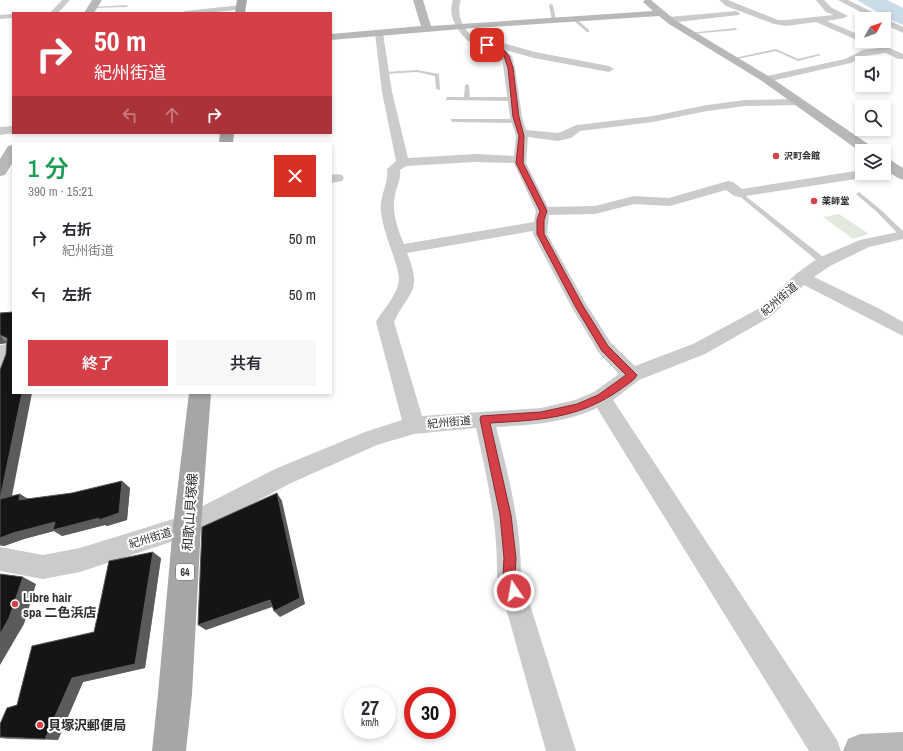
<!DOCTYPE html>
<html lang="ja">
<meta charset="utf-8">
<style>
body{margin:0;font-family:"Archivo Narrow","Noto Sans JP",sans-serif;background:#f7f7f7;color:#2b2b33;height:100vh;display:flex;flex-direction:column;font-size:15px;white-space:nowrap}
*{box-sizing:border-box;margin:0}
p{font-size:13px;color:#7c7c81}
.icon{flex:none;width:22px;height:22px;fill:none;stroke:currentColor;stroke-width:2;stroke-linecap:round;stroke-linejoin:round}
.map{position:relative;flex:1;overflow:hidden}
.drawer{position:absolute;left:12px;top:142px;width:320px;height:252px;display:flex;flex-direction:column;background:#fff;border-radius:0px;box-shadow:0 2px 6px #0003}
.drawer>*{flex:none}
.hud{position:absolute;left:12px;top:12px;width:320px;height:122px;border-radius:0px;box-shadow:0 2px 6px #0003;background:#d53f48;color:#fff;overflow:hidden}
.needle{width:26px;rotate:50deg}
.buttons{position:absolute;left:855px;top:12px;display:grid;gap:8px}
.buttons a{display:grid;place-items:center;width:36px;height:36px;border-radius:0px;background:#fff;box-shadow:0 2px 6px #0003;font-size:20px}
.speed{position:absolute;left:344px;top:687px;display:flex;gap:8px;font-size:20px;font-weight:700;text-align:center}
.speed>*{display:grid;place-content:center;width:52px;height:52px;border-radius:50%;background:#fff;box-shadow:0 2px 6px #0003;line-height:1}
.speed small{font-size:10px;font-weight:400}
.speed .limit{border:6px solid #d22;background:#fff;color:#111}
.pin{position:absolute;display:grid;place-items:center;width:34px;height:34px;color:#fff;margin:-17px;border-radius:8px;box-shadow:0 2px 6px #0006}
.me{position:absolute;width:44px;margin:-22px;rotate:348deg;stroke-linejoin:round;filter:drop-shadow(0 0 3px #0008)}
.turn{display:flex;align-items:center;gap:14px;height:84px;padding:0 16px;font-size:18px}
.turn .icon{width:52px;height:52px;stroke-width:2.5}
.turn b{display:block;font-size:28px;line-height:34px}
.lanes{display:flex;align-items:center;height:38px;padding:0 16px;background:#0003;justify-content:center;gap:20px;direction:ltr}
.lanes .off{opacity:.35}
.round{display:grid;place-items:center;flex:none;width:42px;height:42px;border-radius:0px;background:#f7f7f7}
.headline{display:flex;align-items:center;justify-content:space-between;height:68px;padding:0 16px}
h1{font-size:24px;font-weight:600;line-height:30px;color:#1e9e55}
.button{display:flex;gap:8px;margin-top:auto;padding:8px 16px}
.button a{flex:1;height:46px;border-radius:0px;background:#d53f48;color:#fff;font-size:16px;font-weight:600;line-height:46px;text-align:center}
.button a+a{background:#f7f7f7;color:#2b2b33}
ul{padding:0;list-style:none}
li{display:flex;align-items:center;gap:12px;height:56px;padding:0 16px}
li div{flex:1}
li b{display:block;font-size:15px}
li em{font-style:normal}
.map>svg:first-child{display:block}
.green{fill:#e3eadd}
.water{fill:#cadce8}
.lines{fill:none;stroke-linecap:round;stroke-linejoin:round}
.lane{fill:#cbcbcb;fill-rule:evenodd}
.street{fill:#cbcbcb;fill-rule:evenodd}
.secondary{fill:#b8b8b8;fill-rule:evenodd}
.primary{fill:#a6a6a6;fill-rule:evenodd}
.wall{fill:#8a8a8a}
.shaded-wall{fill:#5b5b5b}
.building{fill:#151515;stroke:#5b5b5b}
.route{fill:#d53f48;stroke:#8a292f}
.poi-dot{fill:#d53f48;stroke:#fff;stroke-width:1.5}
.labels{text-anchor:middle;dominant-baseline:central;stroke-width:4;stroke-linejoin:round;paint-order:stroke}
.far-poi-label{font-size:9px;font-weight:bold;fill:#2e2e2e;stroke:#fff;text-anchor:start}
.shield{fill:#fff;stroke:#6d6d6d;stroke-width:1}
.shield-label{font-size:10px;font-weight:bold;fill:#2e2e2e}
.street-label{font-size:11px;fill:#2e2e2e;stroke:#fff}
.near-street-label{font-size:13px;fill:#2e2e2e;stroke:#fff}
.near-poi-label{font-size:13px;font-weight:bold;fill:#2e2e2e;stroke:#fff;text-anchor:start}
</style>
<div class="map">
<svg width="903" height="751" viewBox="0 0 903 751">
<rect width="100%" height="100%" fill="#fff"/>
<path class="green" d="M 839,214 L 869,234 L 853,239 L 823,217 Z"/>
<path class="water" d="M 857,0 L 887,0 L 903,8 L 903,25 L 887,18 Z"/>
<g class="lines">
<path class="lane" d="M 551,4 L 553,5 L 556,20 L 554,21 L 552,20 L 549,5 Z
M 127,5 L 128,7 L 92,8 L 90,7 Z
M 572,17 L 574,17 L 589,30 L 589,32 L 587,32 L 572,19 Z
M 736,28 L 737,30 L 690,34 L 688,33 Z
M 776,49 L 798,59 L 819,54 L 821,55 L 798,61 L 776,51 L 732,60 L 730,59 Z
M 417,70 L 439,74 L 440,90 L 436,89 L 435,76 L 417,72 L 384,74 L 382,73 L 384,72 Z
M 467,84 L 469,85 L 470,97 L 514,97 L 517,99 L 514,101 L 446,100 L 446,98 L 448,97 L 464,97 L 465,85 Z
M 451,119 L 517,119 L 520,121 L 517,123 L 453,122 L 451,121 Z
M 739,191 L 827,260 L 827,264 L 821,264 L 737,194 L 737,192 Z
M 859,192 L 881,210 L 903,231 L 903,237 L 901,237 L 877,212 L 857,195 L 856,194 Z"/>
<path class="street" d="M 62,0 L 70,0 L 58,13 L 50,13 Z
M 453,0 L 461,0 C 456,13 462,29 474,37 C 479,40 486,42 491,44 L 496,41 L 535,52 L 609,66 L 614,69 L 609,72 L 534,58 L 505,50 L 512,56 L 515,68 L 522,117 L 526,130 L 558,133 L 577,125 L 653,116 L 707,105 L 745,100 L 800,99 L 805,102 L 800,105 L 745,106 L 707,111 L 653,122 L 580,131 L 571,138 L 558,141 L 528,137 L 526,163 L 548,207 L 595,206 L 634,196 L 669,198 L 728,181 L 733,182 L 742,189 L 862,170 L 862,173 L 875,173 L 874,176 L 869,177 L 739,197 L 734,196 L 726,190 L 670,206 L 634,204 L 595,214 L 549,215 L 547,234 L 561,259 L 586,304 L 611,343 L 635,366 L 693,344 L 758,309 L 796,274 L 818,258 L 860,240 L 903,231 L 903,239 L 869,247 L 830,266 L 814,277 L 880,309 L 903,322 L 903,336 L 804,285 L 770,317 L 705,354 L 639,380 L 613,400 L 837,740 L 841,751 L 809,751 L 597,408 C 565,423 531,425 496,427 C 509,476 521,525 521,576 L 576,751 L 546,751 L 497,576 C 498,525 487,477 476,428 L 414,434 L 377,445 L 291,483 L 195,534 L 80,572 L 43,579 L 0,571 L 0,547 L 43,555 L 80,548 L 183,516 L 275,469 L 365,432 L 402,420 L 376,322 C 384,308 399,294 399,277 C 395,254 383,234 381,211 C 379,196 389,184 387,169 L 396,161 L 382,92 L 375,33 L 376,31 L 379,30 L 383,33 L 392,92 L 408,158 L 476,154 L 514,156 L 516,136 L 510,117 L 502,57 L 500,54 L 468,41 C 457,30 447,16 453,0 ZM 476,162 L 514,163 L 536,211 L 534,222 L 404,244 C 398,230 391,211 395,195 C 397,185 401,180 400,170 L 406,166 ZM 533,231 L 533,234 L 571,306 L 599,353 L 619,374 L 594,392 L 575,400 L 541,408 L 422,416 L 394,322 C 409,290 423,293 407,253 Z
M 719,0 L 728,0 L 778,20 L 786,20 L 834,15 L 826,12 L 816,0 L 824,0 L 832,8 L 848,16 L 844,18 L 827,21 L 862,36 L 862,41 L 865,41 L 859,41 L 816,22 L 786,26 L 774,24 L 726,6 Z
M 838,0 L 848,0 L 903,27 L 903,33 L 884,24 L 884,19 L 874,19 Z
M 241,5 L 244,5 L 244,9 L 208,13 L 181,13 L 185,11 Z
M 736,11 L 740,13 L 739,15 L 669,23 L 665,20 L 669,17 Z
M 13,14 L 13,18 L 0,19 L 0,15 Z
M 887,47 L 903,54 L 903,59 L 898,59 L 886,53 L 865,56 L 851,63 L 767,82 L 762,79 L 767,76 L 845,59 L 863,50 Z
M 13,126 L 13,133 L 15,133 L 0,135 L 0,127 Z
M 337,174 L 342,175 L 344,178 L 342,181 L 331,183 L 331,175 Z
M 7,344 L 13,346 L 13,361 L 7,377 L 0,379 L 0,345 Z"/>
<path class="secondary" d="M 92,0 L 102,0 L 94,13 L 84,13 Z
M 413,0 L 423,0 L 431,26 L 653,11 L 643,2 L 645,0 L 651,0 L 675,20 L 770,77 L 874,148 L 876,151 L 862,151 L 862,153 L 762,81 L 669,24 L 659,16 L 461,29 L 331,40 L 331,34 L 421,26 Z
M 13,145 L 13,162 L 5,175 L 0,176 L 0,159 L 8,146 Z
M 884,158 L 889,159 L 903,168 L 903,180 L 898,178 L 884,169 Z
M 903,732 L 903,751 L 843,751 L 848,739 L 860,734 Z"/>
<path class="primary" d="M 237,0 L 247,0 L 245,13 L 235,13 Z
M 220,133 L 234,133 L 233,143 L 219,143 Z
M 189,393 L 211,393 L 201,526 L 192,694 L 186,751 L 152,751 L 158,694 L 173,526 Z"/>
</g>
<path class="wall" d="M 13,312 L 12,496 L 20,494 L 27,499 L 72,493 L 122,481 L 130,488 L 127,520 L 107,526 L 105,525 L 62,536 L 54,531 L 24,539 L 4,546 L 0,546 L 0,370 L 6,354 L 7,343 L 0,344 L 0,313 Z
M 161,558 L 145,668 L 83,682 L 58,740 L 8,739 L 0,738 L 0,724 L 17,705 L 94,632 Z"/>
<path class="shaded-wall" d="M 0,335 L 7,343 L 0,344 Z
M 22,393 L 32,393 L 10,506 L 0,499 Z
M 122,481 L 130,488 L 127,520 L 107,526 L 105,525 L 62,536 L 54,531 L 24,539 L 4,546 L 0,544 L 0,538 Z
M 277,493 L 282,501 L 305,604 L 280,617 L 274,611 Z
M 20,494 L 30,500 L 19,500 Z
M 153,552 L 161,558 L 145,668 L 83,682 L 58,740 L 45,739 L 72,678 Z
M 23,577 L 36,584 L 24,624 L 0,665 L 0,634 Z
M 270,600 L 275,606 L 206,630 L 198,625 Z"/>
<path class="building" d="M 13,312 L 13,393 L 22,393 L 0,499 L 20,494 L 19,500 L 72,493 L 122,481 L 119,513 L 99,520 L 99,518 L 53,530 L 55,522 L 13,533 L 0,538 L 0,370 L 6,354 L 7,338 L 0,335 L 0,313 Z
M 277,493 L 300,598 L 274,611 L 270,600 L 198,625 L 202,527 Z
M 153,552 L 135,664 L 72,678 L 45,739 L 0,737 L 0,724 L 7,708 L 17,705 L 32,646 L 94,632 L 109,561 Z
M 0,574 L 23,577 L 9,618 L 0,634 Z"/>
<path class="route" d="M 487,44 L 505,51 L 509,56 L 513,68 L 519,117 L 524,136 L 523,163 L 547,211 L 544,220 L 544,234 L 583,306 L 608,346 L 637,375 C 634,381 626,385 621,389 C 579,419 539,420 490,423 L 511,515 L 516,558 L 515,576 L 520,591 L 518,595 L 514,597 L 509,595 L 503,576 L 504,558 L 500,515 L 480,419 L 481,416 L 541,412 L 577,404 L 598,395 L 626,375 L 602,351 L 575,306 L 537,234 L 537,220 L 540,211 L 516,163 L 519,136 L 513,117 L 508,68 L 504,56 L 502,53 L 485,46 Z"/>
<g class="poi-dot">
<circle cx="776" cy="156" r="4"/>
<circle cx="814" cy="201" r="4"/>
<circle cx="15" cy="604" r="4"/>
<circle cx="40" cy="725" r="4"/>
</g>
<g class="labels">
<g class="far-poi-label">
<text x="784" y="156">沢町会館</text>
<text x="822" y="201">薬師堂</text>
</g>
<rect class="shield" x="176" y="564" width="18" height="16" rx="3"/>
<g class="shield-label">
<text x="185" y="572">64</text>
</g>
<g class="street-label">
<text transform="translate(779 299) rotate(-41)">紀州街道</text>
<text transform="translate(449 422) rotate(-5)">紀州街道</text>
<text transform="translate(150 538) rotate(-17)">紀州街道</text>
</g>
<g class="near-street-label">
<text transform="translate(190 512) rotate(-86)">和歌山貝塚線</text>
</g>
<g class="near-poi-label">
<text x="23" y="597">Libre hair<tspan x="23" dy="15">spa 二色浜店</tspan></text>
<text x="48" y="725">貝塚沢郵便局</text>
</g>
</g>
</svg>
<div class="buttons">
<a><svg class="needle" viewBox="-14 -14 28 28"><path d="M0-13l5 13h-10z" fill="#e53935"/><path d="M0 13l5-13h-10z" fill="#7c7c81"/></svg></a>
<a><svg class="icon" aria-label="sound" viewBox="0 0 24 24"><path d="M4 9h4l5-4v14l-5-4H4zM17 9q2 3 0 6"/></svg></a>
<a><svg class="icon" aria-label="search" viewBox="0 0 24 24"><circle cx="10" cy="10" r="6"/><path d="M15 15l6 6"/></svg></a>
<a><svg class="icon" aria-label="layers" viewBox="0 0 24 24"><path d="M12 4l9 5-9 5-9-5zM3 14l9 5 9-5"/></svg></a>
</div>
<div class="speed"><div>27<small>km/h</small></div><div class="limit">30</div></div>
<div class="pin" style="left:487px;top:45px;background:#d93025"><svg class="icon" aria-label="arrive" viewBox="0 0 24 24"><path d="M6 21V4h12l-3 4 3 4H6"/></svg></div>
<svg class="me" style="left:514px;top:591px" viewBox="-20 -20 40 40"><circle r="17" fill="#d53f48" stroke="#fff" stroke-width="3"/><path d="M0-11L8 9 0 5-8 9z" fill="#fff"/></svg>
<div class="hud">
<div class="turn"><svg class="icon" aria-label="right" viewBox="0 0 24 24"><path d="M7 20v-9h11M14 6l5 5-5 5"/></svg><div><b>50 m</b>紀州街道</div></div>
<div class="lanes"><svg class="icon off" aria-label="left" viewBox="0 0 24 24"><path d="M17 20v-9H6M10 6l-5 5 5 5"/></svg><svg class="icon off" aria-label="ahead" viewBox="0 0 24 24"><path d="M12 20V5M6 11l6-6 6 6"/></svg><svg class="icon" aria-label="right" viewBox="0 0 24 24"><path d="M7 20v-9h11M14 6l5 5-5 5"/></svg></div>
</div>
<section class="drawer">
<div class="headline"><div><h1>1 分</h1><p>390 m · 15:21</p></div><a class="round" style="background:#d93025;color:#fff"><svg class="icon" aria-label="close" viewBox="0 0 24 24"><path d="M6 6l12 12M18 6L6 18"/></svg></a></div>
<ul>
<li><svg class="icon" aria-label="right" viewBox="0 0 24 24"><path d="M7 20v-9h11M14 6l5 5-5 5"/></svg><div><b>右折</b><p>紀州街道</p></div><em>50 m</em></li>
<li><svg class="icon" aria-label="left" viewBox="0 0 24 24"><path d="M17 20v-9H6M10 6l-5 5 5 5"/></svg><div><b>左折</b></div><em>50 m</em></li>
</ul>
<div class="button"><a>終了</a><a>共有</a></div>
</section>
</div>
